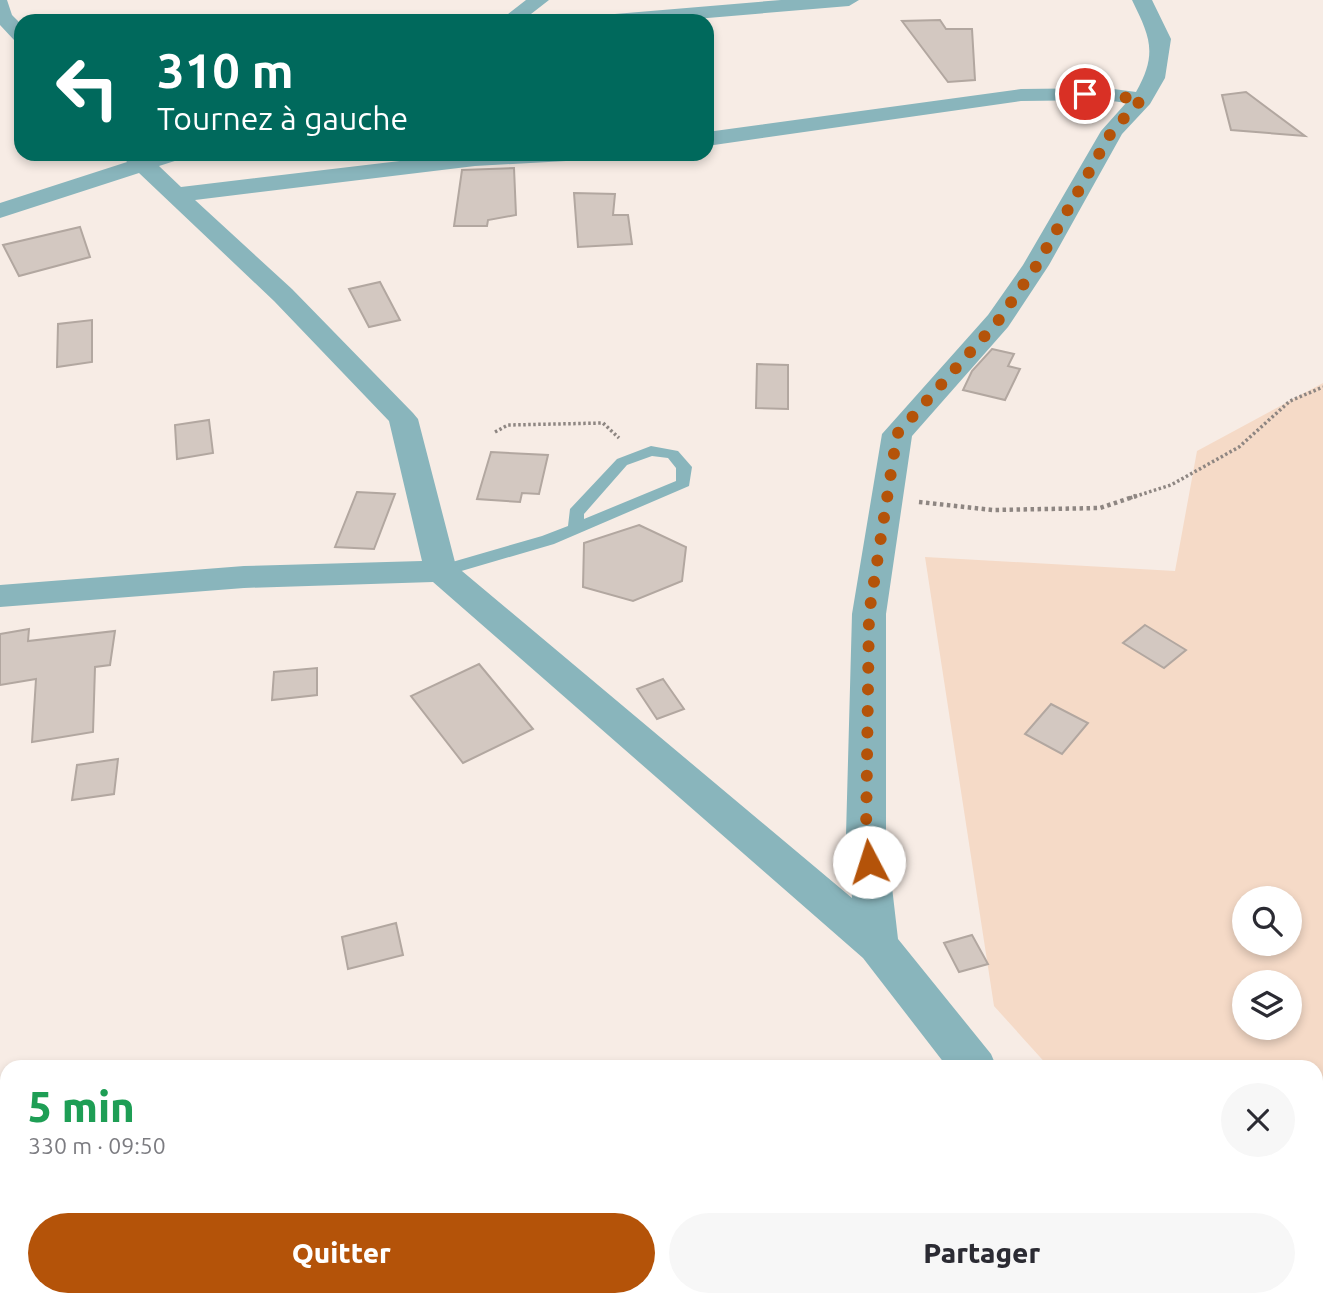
<!DOCTYPE html>
<html lang="fr">
<meta charset="utf-8">
<style>
body{margin:0;font-family:Ubuntu,sans-serif;background:#f7f7f7;color:#2b2b33;height:100vh;display:flex;flex-direction:column;font-size:26px;white-space:nowrap}
*{box-sizing:border-box;margin:0}
p{font-size:23px;color:#7c7c81}
.icon{flex:none;width:38px;height:38px;fill:none;stroke:currentColor;stroke-width:2;stroke-linecap:round;stroke-linejoin:round}
.map{position:relative;flex:1;overflow:hidden}
.drawer{position:absolute;left:0px;top:1060px;width:1323px;height:247px;display:flex;flex-direction:column;background:#fff;border-radius:21px 21px 0 0;box-shadow:0 4px 10px #0003}
.drawer>*{flex:none}
.banner{position:absolute;left:14px;top:14px;width:700px;height:147px;border-radius:21px;box-shadow:0 4px 10px #0003;background:#00695c;color:#fff;overflow:hidden}
.controls{position:absolute;left:1232px;top:886px;display:grid;gap:14px}
.controls a{display:grid;place-items:center;width:70px;height:70px;border-radius:50%;background:#fff;box-shadow:0 4px 10px #0003;font-size:35px}
.pin{position:absolute;display:grid;place-items:center;width:60px;height:60px;color:#fff;margin:-30px;border:4px solid #fff;border-radius:50%;box-shadow:0 2px 7px #0007}
.me{position:absolute;width:77px;margin:-38px;rotate:355deg;stroke-linejoin:round;filter:drop-shadow(0 0 5px #0008)}
.turn{display:flex;align-items:center;gap:24px;height:147px;padding:0 28px;font-size:32px}
.turn .icon{width:91px;height:91px;stroke-width:2.5}
.turn b{display:block;font-size:49px;line-height:60px}
.round{display:grid;place-items:center;flex:none;width:74px;height:74px;border-radius:37px;background:#f7f7f7}
.overview{display:flex;align-items:center;justify-content:space-between;height:119px;padding:0 28px}
h1{font-size:42px;font-weight:800;line-height:52px;color:#1e9e55}
.action{display:flex;gap:14px;margin-top:auto;padding:14px 28px}
.action a{flex:1;height:80px;border-radius:42px;background:#b45309;color:#fff;font-size:28px;font-weight:800;line-height:80px;text-align:center}
.action a+a{background:#f7f7f7;color:#2b2b33}
.map>svg:first-child{display:block}
.green{fill:#f5dac7;fill-rule:evenodd}
.building{fill:#d3c8c1;stroke:#b2a7a0;stroke-width:2}
.lines{fill:none;stroke-linecap:round;stroke-linejoin:round}
.path-far2{stroke:#8e8682;stroke-width:3.5;stroke-dasharray:2.5 2.5;stroke-linecap:butt}
.path-far1{stroke:#8e8682;stroke-width:4.5;stroke-dasharray:3.5 3.5;stroke-linecap:butt}
.path{stroke:#8e8682;stroke-width:5;stroke-dasharray:4.5 4.5;stroke-linecap:butt}
.service{fill:#89b5bc;fill-rule:evenodd}
.minor{fill:#89b5bc;fill-rule:evenodd}
.route{stroke:#b45309;stroke-width:12;stroke-dasharray:0 21.6}
</style>
<div class="map">
<svg width="1323" height="1307" viewBox="0 0 1323 1307">
<rect width="100%" height="100%" fill="#f7ece5"/>
<path class="green" d="M 1323,383 L 1323,1307 L 1267,1307 L 1261,1300 L 1316,1300 L 1316,1068 L 1049,1067 L 994,1006 L 925,557 L 1175,571 L 1197,451 ZM 1244,898 L 1290,898 L 1290,943 L 1244,943 ZM 1244,982 L 1290,982 L 1290,1027 L 1244,1027 Z"/>
<path class="building" d="M 940,20 L 946,29 L 972,29 L 975,80 L 948,82 L 902,21 Z
M 1246,92 L 1305,136 L 1231,130 L 1222,95 Z
M 514,168 L 516,215 L 488,220 L 487,226 L 454,226 L 462,170 Z
M 574,193 L 615,194 L 613,215 L 628,215 L 632,244 L 578,247 Z
M 80,227 L 90,257 L 19,276 L 3,245 Z
M 380,282 L 400,320 L 369,327 L 349,289 Z
M 92,320 L 92,362 L 57,367 L 58,324 Z
M 992,349 L 1014,354 L 1008,366 L 1020,369 L 1005,400 L 963,390 L 972,371 Z
M 757,364 L 788,365 L 788,409 L 756,408 Z
M 209,420 L 213,453 L 177,459 L 175,425 Z
M 491,452 L 548,455 L 539,494 L 522,493 L 520,502 L 477,499 Z
M 357,492 L 395,494 L 374,549 L 335,547 Z
M 639,525 L 686,547 L 682,581 L 633,601 L 583,587 L 584,543 Z
M 1145,625 L 1186,650 L 1164,668 L 1123,643 Z
M 29,629 L 28,641 L 115,631 L 110,665 L 95,667 L 93,732 L 32,742 L 36,679 L 0,685 L 0,634 Z
M 479,664 L 533,729 L 463,763 L 411,696 Z
M 317,668 L 317,695 L 272,700 L 274,672 Z
M 663,679 L 684,709 L 657,719 L 637,689 Z
M 1051,704 L 1088,723 L 1062,754 L 1025,734 Z
M 118,759 L 114,794 L 72,800 L 77,765 Z
M 396,923 L 403,955 L 348,969 L 342,937 Z
M 972,935 L 988,964 L 959,972 L 944,943 Z"/>
<g class="lines">
<path class="path-far2" d="M 495,432 L 508,425 L 603,423 L 619,438
M 1130,498 L 1171,485 L 1239,447 L 1290,401 L 1323,387"/>
<path class="path-far1" d="M 919,502 L 993,510 L 1100,508 L 1136,496"/>
<path class="path" d="M 918,1307 L 951,1300"/>
<path class="service" d="M 651,446 L 678,451 L 692,467 L 689,486 L 554,544 L 441,577 L 433,571 L 435,567 L 542,536 L 568,526 L 570,509 L 617,459 ZM 652,456 L 668,458 L 676,468 L 676,481 L 584,519 L 584,514 L 627,465 Z"/>
<path class="minor" d="M 0,0 L 7,0 L 12,15 L 21,24 L 21,42 L 14,40 L 0,25 Z
M 526,0 L 549,0 L 522,21 L 499,21 Z
M 781,0 L 859,0 L 849,6 L 672,21 L 593,21 L 603,15 Z
M 1132,0 L 1152,0 L 1171,39 L 1165,78 L 1150,104 L 1122,134 L 1049,265 L 1008,327 L 912,436 L 886,614 L 886,835 L 898,939 L 991,1054 L 997,1068 L 948,1068 L 863,958 L 433,582 L 244,588 L 0,607 L 0,585 L 244,566 L 422,561 L 389,421 L 274,301 L 139,173 L 0,218 L 0,203 L 127,162 L 121,154 L 184,154 L 181,159 L 159,166 L 181,187 L 459,154 L 577,154 L 566,161 L 475,166 L 195,200 L 292,289 L 413,413 L 418,419 L 456,566 L 852,898 L 846,835 L 852,614 L 882,434 L 988,315 L 1023,265 L 1101,131 L 1126,103 L 1106,100 L 1021,101 L 707,146 L 707,132 L 1021,89 L 1106,88 L 1136,92 C 1158,53 1150,37 1132,0 Z
M 1106,1300 L 1159,1300 L 1161,1307 L 1109,1307 Z"/>
</g>
<g class="lines">
<path class="route" d="M 869,862 L 866,835 L 869,614 L 897,434 L 998,321 L 1037,265 L 1112,131 L 1142,99 L 1085,94"/>
</g>
</svg>
<div class="controls">
<a><svg class="icon" aria-label="search" viewBox="0 0 24 24"><circle cx="10" cy="10" r="6"/><path d="M15 15l6 6"/></svg></a>
<a><svg class="icon" aria-label="layers" viewBox="0 0 24 24"><path d="M12 4l9 5-9 5-9-5zM3 14l9 5 9-5"/></svg></a>
</div>
<div class="pin" style="left:1085px;top:94px;background:#d93025"><svg class="icon" aria-label="arrive" viewBox="0 0 24 24"><path d="M6 21V4h12l-3 4 3 4H6"/></svg></div>
<svg class="me" style="left:869px;top:862px" viewBox="-20 -20 40 40"><circle r="19" fill="#fff"/><path d="M0-13L10 11 0 6-10 11z" fill="#b45309"/></svg>
<div class="banner">
<div class="turn"><svg class="icon" aria-label="left" viewBox="0 0 24 24"><path d="M17 20v-9H6M10 6l-5 5 5 5"/></svg><div><b>310 m</b>Tournez à gauche</div></div>
</div>
<section class="drawer">
<div class="overview"><div><h1>5 min</h1><p>330 m · 09:50</p></div><a class="round"><svg class="icon" aria-label="close" viewBox="0 0 24 24"><path d="M6 6l12 12M18 6L6 18"/></svg></a></div>
<div class="action"><a>Quitter</a><a>Partager</a></div>
</section>
</div>
